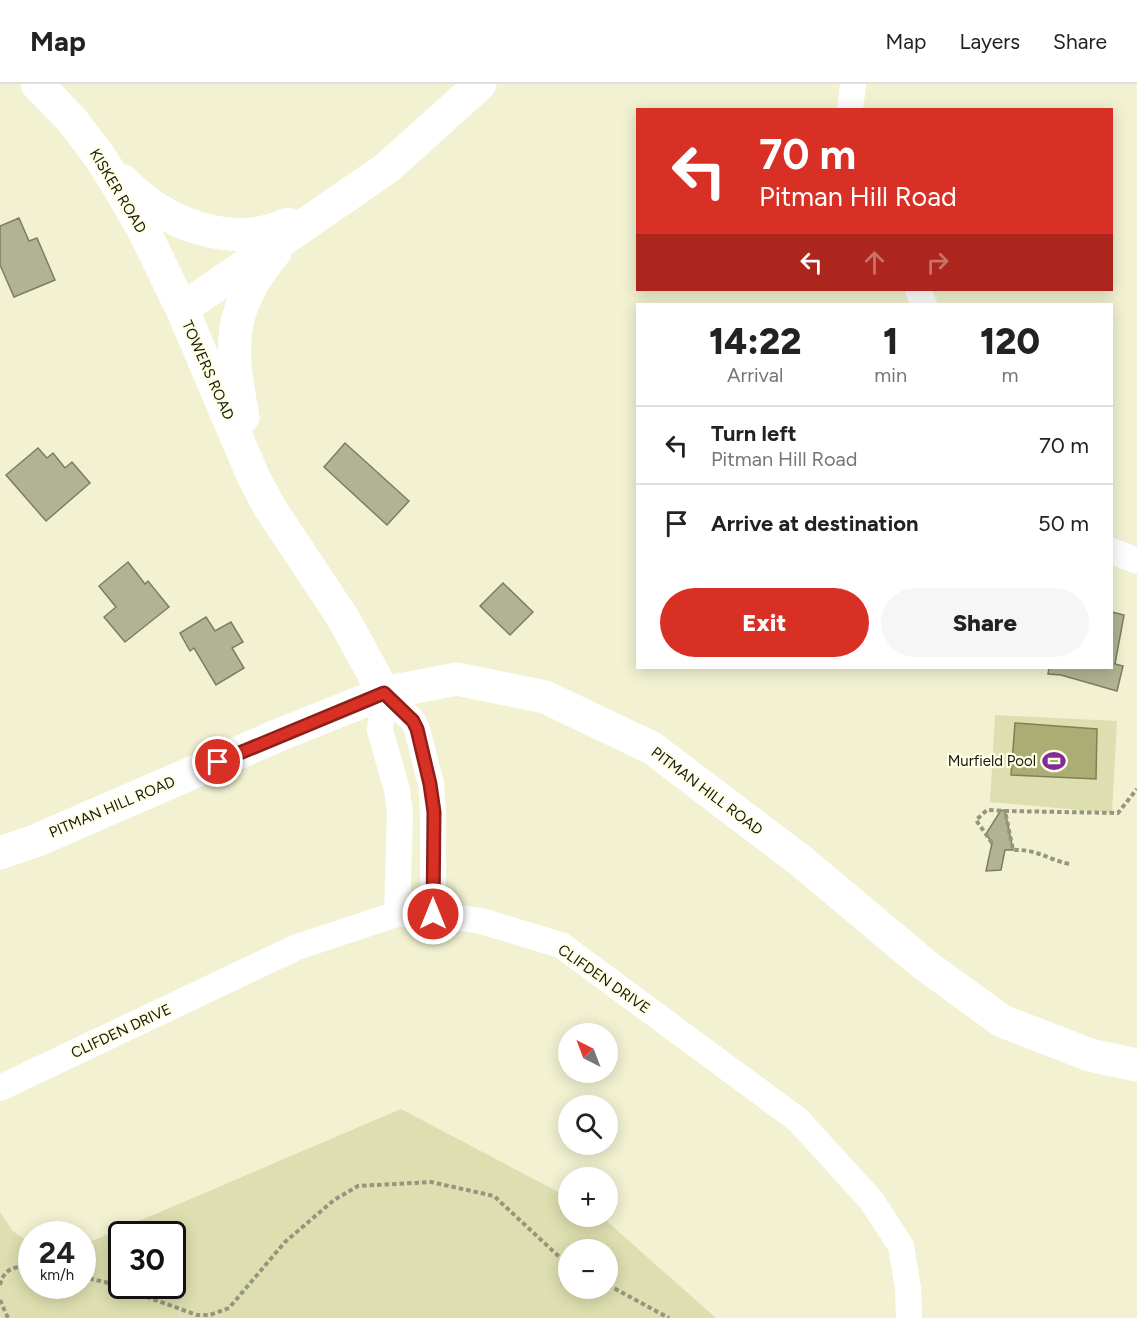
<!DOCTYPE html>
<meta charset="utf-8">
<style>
body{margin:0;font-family:Figtree,sans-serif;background:#f6f6f6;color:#222;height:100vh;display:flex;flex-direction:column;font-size:22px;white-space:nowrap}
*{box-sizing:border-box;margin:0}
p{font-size:20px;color:#767676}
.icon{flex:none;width:33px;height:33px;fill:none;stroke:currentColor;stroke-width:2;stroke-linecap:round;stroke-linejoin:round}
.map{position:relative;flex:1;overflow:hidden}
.panel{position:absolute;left:636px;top:219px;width:477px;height:366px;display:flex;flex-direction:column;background:#fff;border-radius:0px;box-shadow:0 3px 15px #0003}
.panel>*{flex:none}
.hud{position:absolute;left:636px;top:24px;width:477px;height:183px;border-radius:0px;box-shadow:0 3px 15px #0003;background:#d93025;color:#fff;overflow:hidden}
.needle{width:39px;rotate:318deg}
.tools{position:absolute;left:558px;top:939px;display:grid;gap:12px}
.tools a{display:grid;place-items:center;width:60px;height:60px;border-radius:50%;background:#fff;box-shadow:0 3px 15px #0003;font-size:30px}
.speed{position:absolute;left:18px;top:1137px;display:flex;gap:12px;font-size:30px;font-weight:700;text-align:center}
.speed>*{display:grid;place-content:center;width:78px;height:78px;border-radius:50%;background:#fff;box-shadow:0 3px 15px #0003;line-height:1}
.speed small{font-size:15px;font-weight:400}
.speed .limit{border:3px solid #111;border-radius:9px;background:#fff;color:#111}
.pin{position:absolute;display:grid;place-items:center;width:51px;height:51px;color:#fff;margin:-26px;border:3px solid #fff;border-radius:50%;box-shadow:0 2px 6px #0007}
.me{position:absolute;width:66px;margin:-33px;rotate:0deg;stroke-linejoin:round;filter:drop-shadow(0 0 4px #0008)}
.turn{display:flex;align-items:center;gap:21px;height:126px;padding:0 24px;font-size:27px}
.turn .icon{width:78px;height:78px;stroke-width:2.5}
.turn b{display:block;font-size:42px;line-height:51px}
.lanes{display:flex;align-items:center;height:57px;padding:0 24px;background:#0003;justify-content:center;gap:30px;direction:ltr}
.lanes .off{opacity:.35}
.eta{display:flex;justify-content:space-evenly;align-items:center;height:102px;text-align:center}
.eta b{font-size:36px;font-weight:800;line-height:42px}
.primary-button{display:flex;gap:12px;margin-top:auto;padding:12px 24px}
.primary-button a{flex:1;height:69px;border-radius:36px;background:#d93025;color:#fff;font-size:24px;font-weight:800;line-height:69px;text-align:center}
.primary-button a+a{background:#f6f6f6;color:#222}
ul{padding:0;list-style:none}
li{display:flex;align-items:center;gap:18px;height:78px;padding:0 24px;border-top:2px solid #e0e0e0}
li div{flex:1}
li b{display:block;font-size:22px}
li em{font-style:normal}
header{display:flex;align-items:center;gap:36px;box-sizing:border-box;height:84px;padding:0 30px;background:#fff;border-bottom:2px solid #e0e0e0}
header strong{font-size:28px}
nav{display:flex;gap:33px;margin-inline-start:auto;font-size:21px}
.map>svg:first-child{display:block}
.green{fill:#dedfb0;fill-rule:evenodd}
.water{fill:#acac75;stroke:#808056;stroke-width:1.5}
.building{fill:#b2b394;stroke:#7d7e61;stroke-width:1.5}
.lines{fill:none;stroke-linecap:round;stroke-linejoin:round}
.path{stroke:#96967f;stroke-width:4;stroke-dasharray:4.5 3;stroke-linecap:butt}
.minor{stroke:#fff;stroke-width:26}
.tertiary{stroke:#fff;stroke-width:33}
.secondary{stroke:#fff;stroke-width:33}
.route-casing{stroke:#8d1f18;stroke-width:15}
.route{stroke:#d93025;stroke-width:10}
.labels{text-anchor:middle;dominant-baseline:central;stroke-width:4.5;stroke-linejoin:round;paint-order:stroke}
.street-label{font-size:15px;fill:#1a1a0f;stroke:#feffe5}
.poi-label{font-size:15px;fill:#1a1a0f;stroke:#feffe5;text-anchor:end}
</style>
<header>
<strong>Map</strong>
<nav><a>Map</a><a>Layers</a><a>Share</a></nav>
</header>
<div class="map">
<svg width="1137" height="1234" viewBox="0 0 1137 1234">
<rect width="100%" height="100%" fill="#f2f2d2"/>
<path class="green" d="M 995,631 L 1117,637 L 1112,729 L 990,718 Z
M 401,1025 L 568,1113 L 568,1132 L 602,1133 L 716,1234 L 0,1234 L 0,1128 L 12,1146 L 31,1160 L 32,1202 L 82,1202 L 83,1161 ZM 122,1150 L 172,1150 L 172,1202 L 122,1202 ZM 568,1166 L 608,1166 L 608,1204 L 568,1204 Z"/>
<path class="water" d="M 1015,639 L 1097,645 L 1096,695 L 1011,691 Z"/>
<path class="building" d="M 19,134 L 29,157 L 37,154 L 55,196 L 14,213 L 0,181 L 0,142 Z
M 345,359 L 409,417 L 387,441 L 324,383 Z
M 38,364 L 47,374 L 53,369 L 65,384 L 72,378 L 90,399 L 46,437 L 6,391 Z
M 128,478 L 145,500 L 148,497 L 169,523 L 125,558 L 104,533 L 116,523 L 99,502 Z
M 503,499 L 533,528 L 510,551 L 480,522 Z
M 1112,528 L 1124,531 L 1115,580 L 1123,582 L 1117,607 L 1061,591 L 1048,590 L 1049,584 L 1112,584 Z
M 206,533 L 215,547 L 231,538 L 243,558 L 232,564 L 244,584 L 216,601 L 194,564 L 190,567 L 180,549 Z
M 1001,726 L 1005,727 L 1013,766 L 1005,766 L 1001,786 L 986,787 L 992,759 L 986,750 Z"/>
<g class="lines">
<path class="path" d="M 992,759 L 976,736 L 987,726 L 1005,727
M 1069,780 C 1047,775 1037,765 1013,766 L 1005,727 L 1118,729 L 1137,705
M 82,1193 L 105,1198 L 197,1231 L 210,1231 L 229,1224 L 285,1158 L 334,1116 L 358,1102 L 431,1098 L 494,1112 L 568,1181
M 0,1201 C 4,1184 16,1181 32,1184
M 608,1201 L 669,1234
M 0,1216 L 8,1234"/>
<path class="minor" d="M 850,26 L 853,0
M 918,206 L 924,220
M 1112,467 L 1137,477
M 384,609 L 413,637 L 417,645 L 431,700 L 433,728 L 433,830
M 384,609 L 380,646 L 397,706 L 400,730 L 397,830
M 0,1004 L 297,863 L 397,830 L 433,830 L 481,837 L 561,861 L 798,1036 L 871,1116 L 901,1162 L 908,1204 L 909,1234"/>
<path class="tertiary" d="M 384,609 L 457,595 L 545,613 L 652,664 L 801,777 L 925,881 L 1002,937 L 1090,971 L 1137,981"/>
<path class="secondary" d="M 123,97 C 164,140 231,166 288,140
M 182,225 L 387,84 L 480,0
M 243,333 C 230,263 226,227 275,168
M 0,769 L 35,757 L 279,651 L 384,609 L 343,534 L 270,424 L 254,394 L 182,225 L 143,145 L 121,107 L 100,73 L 72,36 L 37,0"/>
</g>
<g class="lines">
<g class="route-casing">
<path id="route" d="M 218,678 L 384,609 L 413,637 L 417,645 L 430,700 L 434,728 L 433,830"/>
</g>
<use href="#route" class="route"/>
</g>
<defs>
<g id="stadium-bare" transform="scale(1.8)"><path d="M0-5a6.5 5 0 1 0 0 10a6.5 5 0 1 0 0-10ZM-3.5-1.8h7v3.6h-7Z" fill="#822c9a" stroke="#feffe5" stroke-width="2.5" paint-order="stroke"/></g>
</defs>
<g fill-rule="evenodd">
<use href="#stadium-bare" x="1054" y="677"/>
</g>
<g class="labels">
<g class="street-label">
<text transform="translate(118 107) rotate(59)">KISKER ROAD</text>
<text transform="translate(208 286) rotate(66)">TOWERS ROAD</text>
<text transform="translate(707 707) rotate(37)">PITMAN HILL ROAD</text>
<text transform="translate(112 723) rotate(-23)">PITMAN HILL ROAD</text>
<text transform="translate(604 895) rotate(35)">CLIFDEN DRIVE</text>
<text transform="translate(121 947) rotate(-25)">CLIFDEN DRIVE</text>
</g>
<g class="poi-label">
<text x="1036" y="677">Murfield Pool</text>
</g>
</g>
</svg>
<div class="tools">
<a><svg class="needle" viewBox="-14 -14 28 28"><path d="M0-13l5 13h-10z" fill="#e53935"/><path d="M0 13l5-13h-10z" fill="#767676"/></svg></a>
<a><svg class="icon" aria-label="search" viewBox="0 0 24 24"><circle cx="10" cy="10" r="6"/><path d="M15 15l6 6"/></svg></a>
<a>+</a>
<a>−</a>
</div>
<div class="speed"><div>24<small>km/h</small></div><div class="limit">30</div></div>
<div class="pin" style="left:218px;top:678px;background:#d93025"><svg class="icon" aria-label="arrive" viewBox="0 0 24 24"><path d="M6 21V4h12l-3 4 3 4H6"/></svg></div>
<svg class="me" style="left:433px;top:830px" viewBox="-20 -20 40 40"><circle r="17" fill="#d93025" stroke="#fff" stroke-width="3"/><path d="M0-11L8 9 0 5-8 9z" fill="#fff"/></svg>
<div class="hud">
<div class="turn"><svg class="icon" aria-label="left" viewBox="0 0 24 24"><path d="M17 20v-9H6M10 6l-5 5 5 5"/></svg><div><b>70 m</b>Pitman Hill Road</div></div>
<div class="lanes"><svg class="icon" aria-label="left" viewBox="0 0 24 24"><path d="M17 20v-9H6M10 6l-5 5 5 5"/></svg><svg class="icon off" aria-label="ahead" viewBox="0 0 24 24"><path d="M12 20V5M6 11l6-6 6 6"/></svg><svg class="icon off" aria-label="right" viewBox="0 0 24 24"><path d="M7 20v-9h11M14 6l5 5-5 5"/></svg></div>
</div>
<section class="panel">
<div class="eta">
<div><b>14:22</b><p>Arrival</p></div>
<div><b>1</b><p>min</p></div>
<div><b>120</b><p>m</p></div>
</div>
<ul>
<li><svg class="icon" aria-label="left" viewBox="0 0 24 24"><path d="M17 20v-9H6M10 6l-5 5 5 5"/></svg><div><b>Turn left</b><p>Pitman Hill Road</p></div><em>70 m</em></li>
<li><svg class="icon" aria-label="arrive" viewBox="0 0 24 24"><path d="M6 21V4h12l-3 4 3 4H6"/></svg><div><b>Arrive at destination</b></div><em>50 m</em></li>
</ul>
<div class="primary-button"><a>Exit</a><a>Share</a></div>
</section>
</div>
